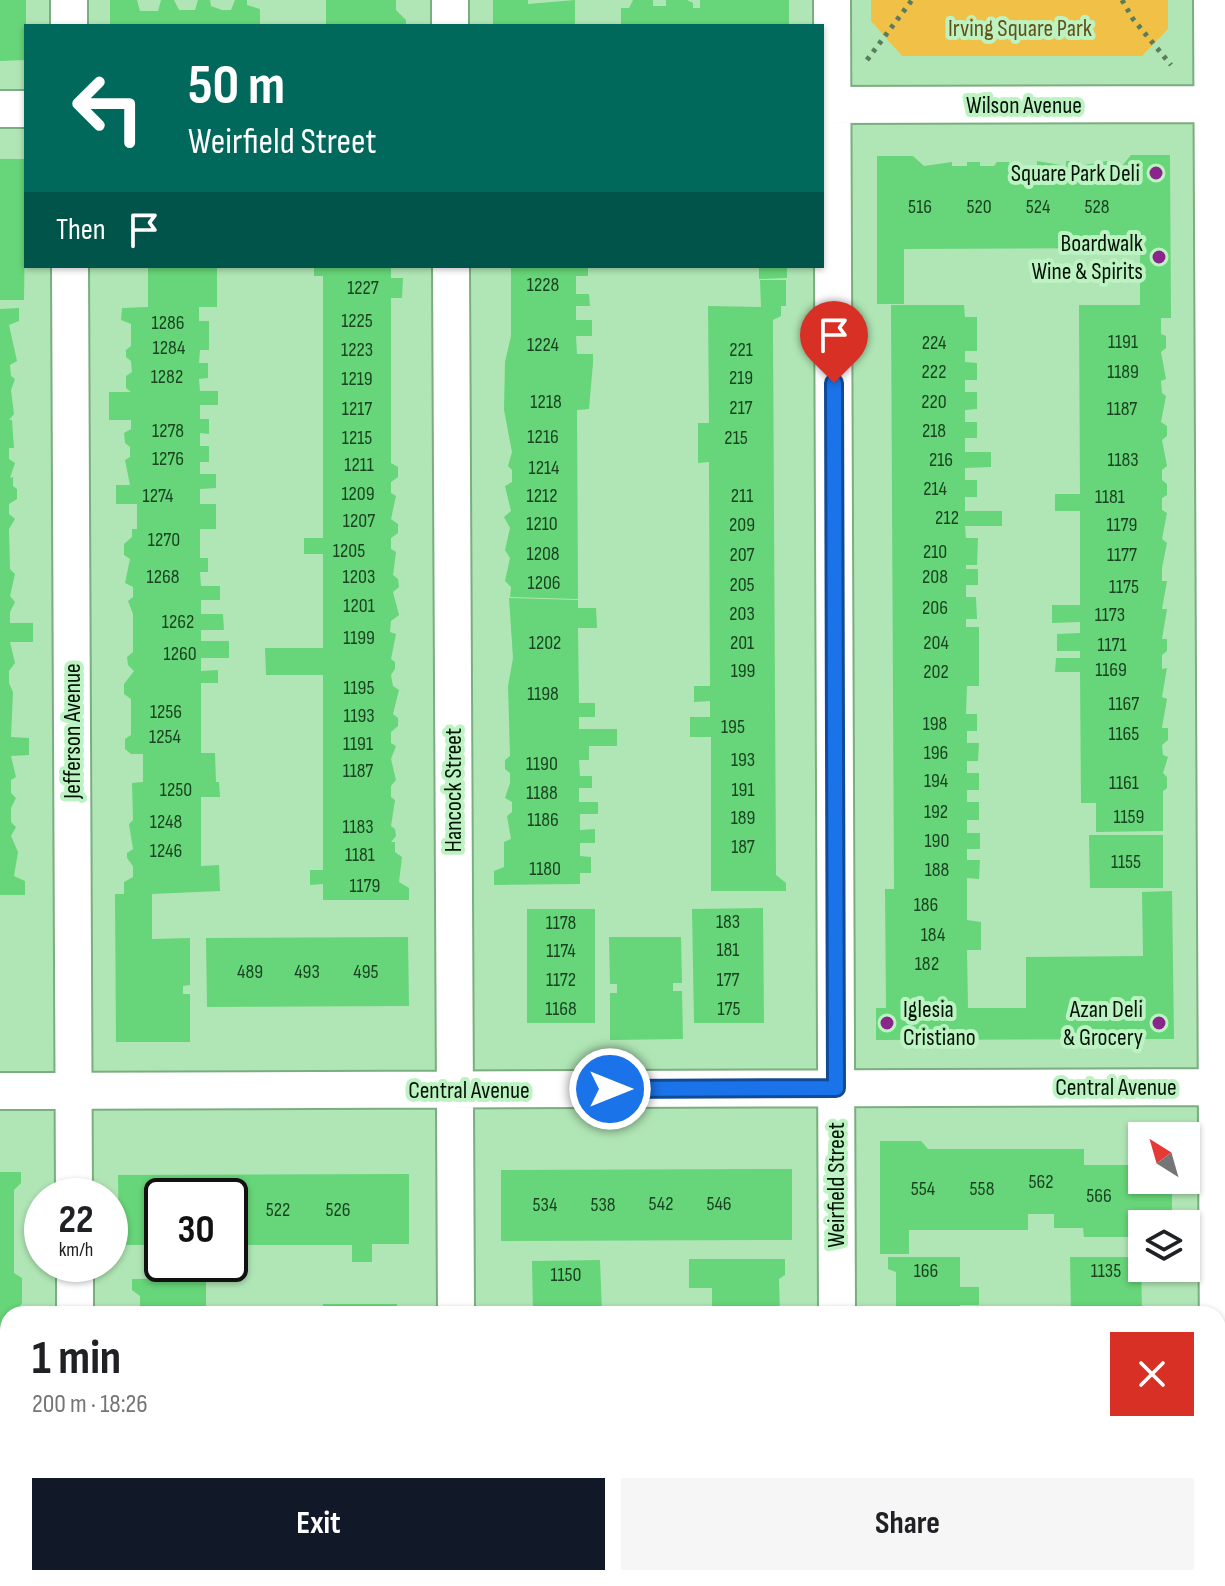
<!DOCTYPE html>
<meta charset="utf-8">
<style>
body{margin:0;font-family:"Sofia Sans Condensed",sans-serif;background:#f6f6f6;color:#202124;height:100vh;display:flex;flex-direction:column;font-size:30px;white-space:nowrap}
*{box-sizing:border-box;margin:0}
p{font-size:26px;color:#757577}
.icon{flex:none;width:44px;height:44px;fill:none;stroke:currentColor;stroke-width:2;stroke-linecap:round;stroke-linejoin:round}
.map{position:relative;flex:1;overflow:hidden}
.side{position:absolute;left:0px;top:1306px;width:1226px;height:280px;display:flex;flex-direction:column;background:#fff;border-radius:24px 24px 0 0;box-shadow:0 2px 6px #0004}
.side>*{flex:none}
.hud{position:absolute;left:24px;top:24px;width:800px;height:244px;border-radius:0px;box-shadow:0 2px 6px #0004;background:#00695c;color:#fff;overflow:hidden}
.needle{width:52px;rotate:323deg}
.buttons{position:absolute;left:1128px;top:1122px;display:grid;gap:16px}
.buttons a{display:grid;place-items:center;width:72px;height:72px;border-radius:0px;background:#fff;box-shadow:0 2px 6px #0004;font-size:40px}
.speed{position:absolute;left:24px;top:1178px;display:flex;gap:16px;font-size:40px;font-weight:700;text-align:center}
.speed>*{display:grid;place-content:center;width:104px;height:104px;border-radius:50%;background:#fff;box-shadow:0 2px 6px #0004;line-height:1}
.speed small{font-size:20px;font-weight:400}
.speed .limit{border:4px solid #111;border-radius:12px;background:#fff;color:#111}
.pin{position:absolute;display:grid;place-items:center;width:68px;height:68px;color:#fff;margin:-82px -34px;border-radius:50% 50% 50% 0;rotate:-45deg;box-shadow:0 0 8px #0007}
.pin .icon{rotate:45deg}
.me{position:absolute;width:88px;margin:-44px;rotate:90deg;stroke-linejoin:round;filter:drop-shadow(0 0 6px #0008)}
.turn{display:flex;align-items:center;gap:28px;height:168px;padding:0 32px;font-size:36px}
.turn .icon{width:104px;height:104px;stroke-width:2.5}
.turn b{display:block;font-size:56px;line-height:68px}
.then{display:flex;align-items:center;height:76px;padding:0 32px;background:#0003;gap:16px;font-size:30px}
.round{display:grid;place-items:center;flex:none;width:84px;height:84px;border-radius:0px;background:#f6f6f6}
.headline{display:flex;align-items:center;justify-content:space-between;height:136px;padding:0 32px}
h1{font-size:48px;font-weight:700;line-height:60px}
.button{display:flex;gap:16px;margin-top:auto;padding:16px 32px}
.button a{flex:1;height:92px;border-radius:0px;background:#111827;color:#fff;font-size:32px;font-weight:700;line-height:92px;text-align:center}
.button a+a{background:#f6f6f6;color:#202124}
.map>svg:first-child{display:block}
.green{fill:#f0c146}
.building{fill:#67d579}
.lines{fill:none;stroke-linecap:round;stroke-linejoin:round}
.street-casing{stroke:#7aad7f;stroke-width:40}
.path{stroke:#587c5c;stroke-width:5;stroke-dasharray:4 6;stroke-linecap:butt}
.street{stroke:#fff;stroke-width:36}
.route-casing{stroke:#114b97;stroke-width:20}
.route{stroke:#1a73e8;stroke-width:14}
.poi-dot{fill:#8a258c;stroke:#bdf3c2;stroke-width:3}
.labels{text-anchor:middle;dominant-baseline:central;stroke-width:8;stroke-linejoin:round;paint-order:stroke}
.number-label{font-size:20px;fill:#1a4421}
.park-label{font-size:24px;fill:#654f17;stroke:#bdf3c2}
.street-label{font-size:24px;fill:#011304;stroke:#bdf3c2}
.poi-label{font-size:24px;fill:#011304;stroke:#bdf3c2;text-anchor:end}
</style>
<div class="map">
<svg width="1225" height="1586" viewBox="0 0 1225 1586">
<rect width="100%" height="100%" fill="#b0e6b5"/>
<path class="green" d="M 871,0 L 1168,0 L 1168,29 L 1142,56 L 902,56 L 871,21 Z"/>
<path class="building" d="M 0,0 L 26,0 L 26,60 L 0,61 Z
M 110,0 L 137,0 L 140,11 L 158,11 L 161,0 L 174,0 L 179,10 L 195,10 L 198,0 L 210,0 L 211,6 L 222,10 L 231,10 L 235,0 L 247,0 L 247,5 L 260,9 L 260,26 L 110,26 Z
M 326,0 L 396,0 L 396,10 L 406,20 L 406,26 L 326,26 Z
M 493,0 L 528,0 L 528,4 L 575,0 L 575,26 L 493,26 Z
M 633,0 L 653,0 L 653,6 L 666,6 L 666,0 L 687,0 L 693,3 L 693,8 L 700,8 L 700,0 L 789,0 L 789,26 L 621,26 L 621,8 L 629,8 Z
M 1131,155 L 1170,155 L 1171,318 L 1161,318 L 1161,334 L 1166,336 L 1166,348 L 1161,352 L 1166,379 L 1161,381 L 1162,393 L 1166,396 L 1161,422 L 1167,426 L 1167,436 L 1162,440 L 1167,466 L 1162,470 L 1162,480 L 1167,484 L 1167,495 L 1162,498 L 1162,510 L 1167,513 L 1162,539 L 1167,543 L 1162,568 L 1162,581 L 1167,581 L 1162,609 L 1167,609 L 1162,639 L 1167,639 L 1167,651 L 1162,655 L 1162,669 L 1167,668 L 1162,697 L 1167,699 L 1162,728 L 1168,728 L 1168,740 L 1162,745 L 1163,755 L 1168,757 L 1163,773 L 1167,777 L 1167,788 L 1163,791 L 1163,831 L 1096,832 L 1096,803 L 1081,803 L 1080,672 L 1055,672 L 1056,658 L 1080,658 L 1080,651 L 1057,651 L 1057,634 L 1080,633 L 1080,622 L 1052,623 L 1052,605 L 1080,605 L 1080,511 L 1055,511 L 1055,494 L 1080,494 L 1079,305 L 1140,305 L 1140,248 L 904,249 L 904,304 L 877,304 L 877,156 L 913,156 L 924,166 L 952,162 L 952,166 L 967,166 L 967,162 L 980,162 L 980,166 L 994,166 L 997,162 L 1009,162 L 1010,166 L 1037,166 L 1037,161 L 1066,166 L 1066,161 L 1079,161 L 1079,166 L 1107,161 L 1107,166 L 1122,166 Z
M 0,159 L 26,159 L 24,300 L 0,300 Z
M 148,266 L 217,266 L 217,307 L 199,307 L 199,321 L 209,321 L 209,350 L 200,350 L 199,363 L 208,363 L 208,378 L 199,379 L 200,391 L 218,391 L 218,405 L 200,405 L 200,419 L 209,419 L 209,434 L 200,433 L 200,446 L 209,446 L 209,462 L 200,462 L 200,474 L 216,474 L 216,488 L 200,489 L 200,504 L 216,504 L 216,529 L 200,529 L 200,558 L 208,558 L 208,572 L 200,572 L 201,586 L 220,586 L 220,600 L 201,600 L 201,614 L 223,614 L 224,630 L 201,630 L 201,641 L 229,641 L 229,658 L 201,658 L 201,671 L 218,670 L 218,683 L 201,683 L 201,753 L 215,753 L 216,782 L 219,782 L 220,797 L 201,797 L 201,866 L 219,865 L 220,891 L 152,894 L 152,939 L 190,938 L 190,985 L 183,986 L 183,994 L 190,994 L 190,1042 L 116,1042 L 115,894 L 124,894 L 124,882 L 133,877 L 133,866 L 127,858 L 127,853 L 133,849 L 129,824 L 133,820 L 132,783 L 143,782 L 143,754 L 131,754 L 125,749 L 125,739 L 131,735 L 131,699 L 124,694 L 124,684 L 134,671 L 128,665 L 127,657 L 133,652 L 133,614 L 128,601 L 133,597 L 133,587 L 125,583 L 130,559 L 124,555 L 124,544 L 132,537 L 132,529 L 137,529 L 137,504 L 116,504 L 116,485 L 130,485 L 125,460 L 130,457 L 130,447 L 125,443 L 124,433 L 131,429 L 131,420 L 109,420 L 109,392 L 131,392 L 126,388 L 126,376 L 132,372 L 131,361 L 126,357 L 126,350 L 131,346 L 131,324 L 121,320 L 122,308 L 148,307 Z
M 314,266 L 391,266 L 391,278 L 403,278 L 402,298 L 391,298 L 391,463 L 398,467 L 398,477 L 391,482 L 391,493 L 396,496 L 391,519 L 398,524 L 398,533 L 391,538 L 391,549 L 396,552 L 393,575 L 398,579 L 399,587 L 393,592 L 399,615 L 391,621 L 390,632 L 396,634 L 391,659 L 395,662 L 395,669 L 391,675 L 393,686 L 399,690 L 393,714 L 398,718 L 398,726 L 391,732 L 391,743 L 396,746 L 391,759 L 396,780 L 391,786 L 391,797 L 395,800 L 391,826 L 395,829 L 396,836 L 391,842 L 395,842 L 395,852 L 402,857 L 399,882 L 409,888 L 409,900 L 323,900 L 323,884 L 310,885 L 310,870 L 323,870 L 323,675 L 266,675 L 265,648 L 323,648 L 323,554 L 304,554 L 304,538 L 323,538 L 323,276 L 314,276 Z
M 511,266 L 588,267 L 588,276 L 576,276 L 576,294 L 589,294 L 590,306 L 576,306 L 576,320 L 592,320 L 592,336 L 576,336 L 577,354 L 593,354 L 593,363 L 589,409 L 577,410 L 578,599 L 510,597 L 511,587 L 505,581 L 510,558 L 505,550 L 510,528 L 504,517 L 511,511 L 505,486 L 512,482 L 512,470 L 508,466 L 512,452 L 504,410 L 505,362 L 511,336 Z
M 759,266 L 787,266 L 787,278 L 759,279 Z
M 760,280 L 786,280 L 786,306 L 781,306 L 781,316 L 773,320 L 773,335 L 776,875 L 786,883 L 786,891 L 711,891 L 711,737 L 690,737 L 690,717 L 710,717 L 710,701 L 694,702 L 694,686 L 710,686 L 709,462 L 698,463 L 698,423 L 709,423 L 708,306 L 761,307 Z
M 891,305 L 964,305 L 965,317 L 977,317 L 977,351 L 965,351 L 965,362 L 977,363 L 977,380 L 965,380 L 965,392 L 977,392 L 977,409 L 965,410 L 965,422 L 977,422 L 977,438 L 965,438 L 965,452 L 991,452 L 991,467 L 965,468 L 965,480 L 977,480 L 977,497 L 965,497 L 965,511 L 1002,511 L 1002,526 L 965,526 L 966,538 L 978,538 L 977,565 L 966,565 L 966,569 L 978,569 L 978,585 L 966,585 L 966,597 L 976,597 L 977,619 L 966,619 L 966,627 L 979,627 L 979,686 L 967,686 L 966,714 L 977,714 L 977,731 L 967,731 L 967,743 L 979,743 L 978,761 L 967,761 L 967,773 L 979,773 L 979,790 L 967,790 L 967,802 L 979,802 L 979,820 L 967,820 L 967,833 L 980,833 L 980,849 L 967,849 L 967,860 L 980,860 L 979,879 L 967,878 L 967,920 L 981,922 L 981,950 L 967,950 L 968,1008 L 1026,1008 L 1026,957 L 1143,956 L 1142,892 L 1172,891 L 1174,1039 L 876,1040 L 876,1008 L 886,1008 L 885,889 L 894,889 Z
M 19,308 L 19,321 L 9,325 L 17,361 L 10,365 L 11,376 L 15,379 L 11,390 L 14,414 L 9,420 L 12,420 L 14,448 L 9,448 L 9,459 L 15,463 L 10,478 L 13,477 L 13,486 L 17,489 L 17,499 L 9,504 L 9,514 L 15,519 L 9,529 L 10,569 L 15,574 L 10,596 L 15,602 L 10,612 L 10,623 L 33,623 L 33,642 L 10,642 L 15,663 L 9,671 L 9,683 L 13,692 L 11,737 L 29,738 L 29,755 L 11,756 L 16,777 L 11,780 L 11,793 L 16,798 L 11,808 L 11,822 L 16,827 L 11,836 L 18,852 L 14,876 L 25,881 L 25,895 L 0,895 L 0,309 Z
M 509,598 L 578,600 L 578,608 L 596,608 L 597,628 L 578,628 L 579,703 L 595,703 L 595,717 L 579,717 L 579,729 L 617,729 L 617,746 L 589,746 L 589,760 L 579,760 L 580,776 L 592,776 L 592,788 L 579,788 L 579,802 L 598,802 L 598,814 L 580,814 L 580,830 L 595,829 L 595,843 L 580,843 L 580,856 L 591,857 L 591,873 L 580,873 L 580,884 L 494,885 L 494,871 L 504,867 L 504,842 L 511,839 L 507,816 L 512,812 L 512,802 L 505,798 L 510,783 L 510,773 L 505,769 L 505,760 L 510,756 L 508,686 L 513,658 Z
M 1089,835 L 1163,835 L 1163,888 L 1090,888 Z
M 763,908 L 764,1023 L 694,1023 L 692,909 Z
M 527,909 L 595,909 L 595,1023 L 527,1023 Z
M 408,937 L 409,1006 L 207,1007 L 206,938 Z
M 609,937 L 681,937 L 682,983 L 673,983 L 673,991 L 682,991 L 683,1039 L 610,1040 L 610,993 L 617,993 L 617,984 L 610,984 Z
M 880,1141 L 921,1141 L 928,1149 L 1084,1149 L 1084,1165 L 1142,1165 L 1142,1180 L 1172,1180 L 1172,1224 L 1142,1224 L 1142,1237 L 1084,1237 L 1083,1228 L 1054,1228 L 1054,1214 L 1028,1214 L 1028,1230 L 909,1230 L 909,1254 L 880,1254 Z
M 792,1169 L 792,1240 L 501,1241 L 501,1170 Z
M 0,1172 L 21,1172 L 21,1183 L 14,1190 L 14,1273 L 22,1278 L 22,1303 L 15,1314 L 8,1314 L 8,1578 L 15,1578 L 15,1586 L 0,1586 Z
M 409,1174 L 409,1244 L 372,1244 L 372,1262 L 352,1262 L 352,1245 L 230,1245 L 230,1196 L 162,1196 L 162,1245 L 119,1245 L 118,1175 Z
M 888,1257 L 960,1257 L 960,1287 L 979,1287 L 979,1305 L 960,1305 L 961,1314 L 896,1314 L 896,1272 L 888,1269 Z
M 1070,1257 L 1141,1257 L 1142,1314 L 1071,1314 Z
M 689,1259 L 785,1259 L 785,1275 L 779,1279 L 780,1314 L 712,1314 L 712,1288 L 689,1288 Z
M 600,1260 L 602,1314 L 533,1314 L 532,1261 Z
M 206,1278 L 206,1314 L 140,1314 L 140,1296 L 132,1290 L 132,1279 Z
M 323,1304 L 397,1304 L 397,1314 L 323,1314 Z
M 141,1578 L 206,1578 L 206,1586 L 141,1586 Z
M 323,1578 L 397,1578 L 397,1586 L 323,1586 Z
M 517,1578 L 586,1578 L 586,1586 L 519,1586 Z
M 704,1578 L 779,1578 L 779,1586 L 704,1586 Z
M 894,1578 L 992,1578 L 992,1586 L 894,1586 Z
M 1077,1578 L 1159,1578 L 1159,1586 L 1077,1586 Z"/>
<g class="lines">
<g class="street-casing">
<path id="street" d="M 69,0 L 69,26
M 450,0 L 450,26
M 832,0 L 837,1314
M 1212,0 L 1219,1586
M 822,105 L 1225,104
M 0,109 L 26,109
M 70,266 L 74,1196
M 451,266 L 456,1314
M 0,1091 L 1225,1087
M 75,1264 L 75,1314
M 76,1578 L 76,1586
M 457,1578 L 457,1586
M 838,1578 L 838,1586"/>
</g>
<path class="path" d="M 1122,0 L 1133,19 L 1171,65
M 867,60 L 912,0"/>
<use href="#street" class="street"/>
</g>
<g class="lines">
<g class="route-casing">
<path id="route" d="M 610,1089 L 836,1088 L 834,383"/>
</g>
<use href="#route" class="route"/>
</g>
<g class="poi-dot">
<circle cx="1156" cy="173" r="8"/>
<circle cx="1159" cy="257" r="8"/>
<circle cx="887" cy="1023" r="8"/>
<circle cx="1159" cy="1023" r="8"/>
</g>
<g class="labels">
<g class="number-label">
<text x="920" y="207">516</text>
<text x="979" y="207">520</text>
<text x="1038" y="207">524</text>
<text x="1097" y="207">528</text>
<text x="543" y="285">1228</text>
<text x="363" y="288">1227</text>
<text x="357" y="321">1225</text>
<text x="168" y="323">1286</text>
<text x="1123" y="342">1191</text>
<text x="934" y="343">224</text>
<text x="543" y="345">1224</text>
<text x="169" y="348">1284</text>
<text x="357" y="350">1223</text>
<text x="741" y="350">221</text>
<text x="934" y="372">222</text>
<text x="1123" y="372">1189</text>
<text x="167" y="377">1282</text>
<text x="741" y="378">219</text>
<text x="357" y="379">1219</text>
<text x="546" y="402">1218</text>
<text x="934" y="402">220</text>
<text x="741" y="408">217</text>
<text x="357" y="409">1217</text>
<text x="1122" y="409">1187</text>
<text x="168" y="431">1278</text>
<text x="934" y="431">218</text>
<text x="543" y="437">1216</text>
<text x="357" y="438">1215</text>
<text x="736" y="438">215</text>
<text x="168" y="459">1276</text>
<text x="941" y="460">216</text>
<text x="1123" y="460">1183</text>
<text x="359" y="465">1211</text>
<text x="544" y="468">1214</text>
<text x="935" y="489">214</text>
<text x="358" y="494">1209</text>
<text x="158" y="496">1274</text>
<text x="542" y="496">1212</text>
<text x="742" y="496">211</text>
<text x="1110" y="497">1181</text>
<text x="947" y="518">212</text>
<text x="359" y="521">1207</text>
<text x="542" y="524">1210</text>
<text x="742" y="525">209</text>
<text x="1122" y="525">1179</text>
<text x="164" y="540">1270</text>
<text x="349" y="551">1205</text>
<text x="935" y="552">210</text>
<text x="543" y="554">1208</text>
<text x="742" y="555">207</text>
<text x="1122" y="555">1177</text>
<text x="163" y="577">1268</text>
<text x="359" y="577">1203</text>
<text x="935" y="577">208</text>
<text x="544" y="583">1206</text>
<text x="742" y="585">205</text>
<text x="1124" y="587">1175</text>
<text x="359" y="606">1201</text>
<text x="935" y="608">206</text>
<text x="742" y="614">203</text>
<text x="1110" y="615">1173</text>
<text x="178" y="622">1262</text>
<text x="359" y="638">1199</text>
<text x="545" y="643">1202</text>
<text x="742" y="643">201</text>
<text x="936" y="643">204</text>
<text x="1112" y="645">1171</text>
<text x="180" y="654">1260</text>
<text x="1111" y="670">1169</text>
<text x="743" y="671">199</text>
<text x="936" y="672">202</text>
<text x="359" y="688">1195</text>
<text x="543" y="694">1198</text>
<text x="1124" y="704">1167</text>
<text x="166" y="712">1256</text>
<text x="359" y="716">1193</text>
<text x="935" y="724">198</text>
<text x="733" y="727">195</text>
<text x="1124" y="734">1165</text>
<text x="165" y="737">1254</text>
<text x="358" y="744">1191</text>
<text x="936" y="753">196</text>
<text x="743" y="760">193</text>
<text x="542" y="764">1190</text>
<text x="358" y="771">1187</text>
<text x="936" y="781">194</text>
<text x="1124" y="783">1161</text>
<text x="176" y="790">1250</text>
<text x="743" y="790">191</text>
<text x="542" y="793">1188</text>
<text x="936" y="812">192</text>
<text x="1129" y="817">1159</text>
<text x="743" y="818">189</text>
<text x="543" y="820">1186</text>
<text x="166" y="822">1248</text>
<text x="358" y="827">1183</text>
<text x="937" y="841">190</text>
<text x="743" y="847">187</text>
<text x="166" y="851">1246</text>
<text x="360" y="855">1181</text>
<text x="1126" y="862">1155</text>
<text x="545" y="869">1180</text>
<text x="937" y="870">188</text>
<text x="365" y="886">1179</text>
<text x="926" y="905">186</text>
<text x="728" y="922">183</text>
<text x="561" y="923">1178</text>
<text x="933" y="935">184</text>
<text x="728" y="950">181</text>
<text x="561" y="951">1174</text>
<text x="927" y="964">182</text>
<text x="250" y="972">489</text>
<text x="307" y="972">493</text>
<text x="366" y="972">495</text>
<text x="561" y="980">1172</text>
<text x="728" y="980">177</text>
<text x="561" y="1009">1168</text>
<text x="729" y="1009">175</text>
<text x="1041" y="1182">562</text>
<text x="923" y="1189">554</text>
<text x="982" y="1189">558</text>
<text x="1099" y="1196">566</text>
<text x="661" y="1204">542</text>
<text x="719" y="1204">546</text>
<text x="545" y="1205">534</text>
<text x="603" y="1205">538</text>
<text x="278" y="1210">522</text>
<text x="338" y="1210">526</text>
<text x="926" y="1271">166</text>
<text x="1106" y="1271">1135</text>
<text x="566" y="1275">1150</text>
</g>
<g class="park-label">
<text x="1020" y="28">Irving Square Park</text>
</g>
<g class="street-label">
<text x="1024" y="105">Wilson Avenue</text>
<text transform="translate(72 731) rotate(-90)">Jefferson Avenue</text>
<text transform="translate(453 790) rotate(-90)">Hancock Street</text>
<text x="1116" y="1087">Central Avenue</text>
<text x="469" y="1090">Central Avenue</text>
<text transform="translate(836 1185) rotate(-90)">Weirfield Street</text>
</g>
<g class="poi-label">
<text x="1140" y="173">Square Park Deli</text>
<text x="1143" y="243">Boardwalk<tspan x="1143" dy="28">Wine &amp; Spirits</tspan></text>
<text x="903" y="1009" text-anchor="start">Iglesia<tspan x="903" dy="28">Cristiano</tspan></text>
<text x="1143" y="1009">Azan Deli<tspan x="1143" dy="28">&amp; Grocery</tspan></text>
</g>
</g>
</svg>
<div class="buttons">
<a><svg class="needle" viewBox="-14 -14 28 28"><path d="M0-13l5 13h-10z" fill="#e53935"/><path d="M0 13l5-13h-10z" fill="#757577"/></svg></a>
<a><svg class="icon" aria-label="layers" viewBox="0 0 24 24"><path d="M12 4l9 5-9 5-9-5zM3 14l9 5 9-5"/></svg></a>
</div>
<div class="speed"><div>22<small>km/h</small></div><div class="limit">30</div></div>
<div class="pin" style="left:834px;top:383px;background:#d93025"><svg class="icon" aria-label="arrive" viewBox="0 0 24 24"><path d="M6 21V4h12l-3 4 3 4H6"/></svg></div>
<svg class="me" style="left:610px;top:1089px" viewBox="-20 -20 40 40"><circle r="17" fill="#1a73e8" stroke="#fff" stroke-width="3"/><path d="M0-11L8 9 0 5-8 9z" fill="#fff"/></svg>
<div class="hud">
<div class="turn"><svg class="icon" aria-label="left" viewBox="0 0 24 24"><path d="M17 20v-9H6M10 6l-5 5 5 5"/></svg><div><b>50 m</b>Weirfield Street</div></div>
<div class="then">Then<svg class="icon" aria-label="arrive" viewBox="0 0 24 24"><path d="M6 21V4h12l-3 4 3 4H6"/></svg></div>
</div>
<section class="side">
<div class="headline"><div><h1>1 min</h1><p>200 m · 18:26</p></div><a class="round" style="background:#d93025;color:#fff"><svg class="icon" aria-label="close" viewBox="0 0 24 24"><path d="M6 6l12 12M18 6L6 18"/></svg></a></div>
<div class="button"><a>Exit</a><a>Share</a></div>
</section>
</div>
